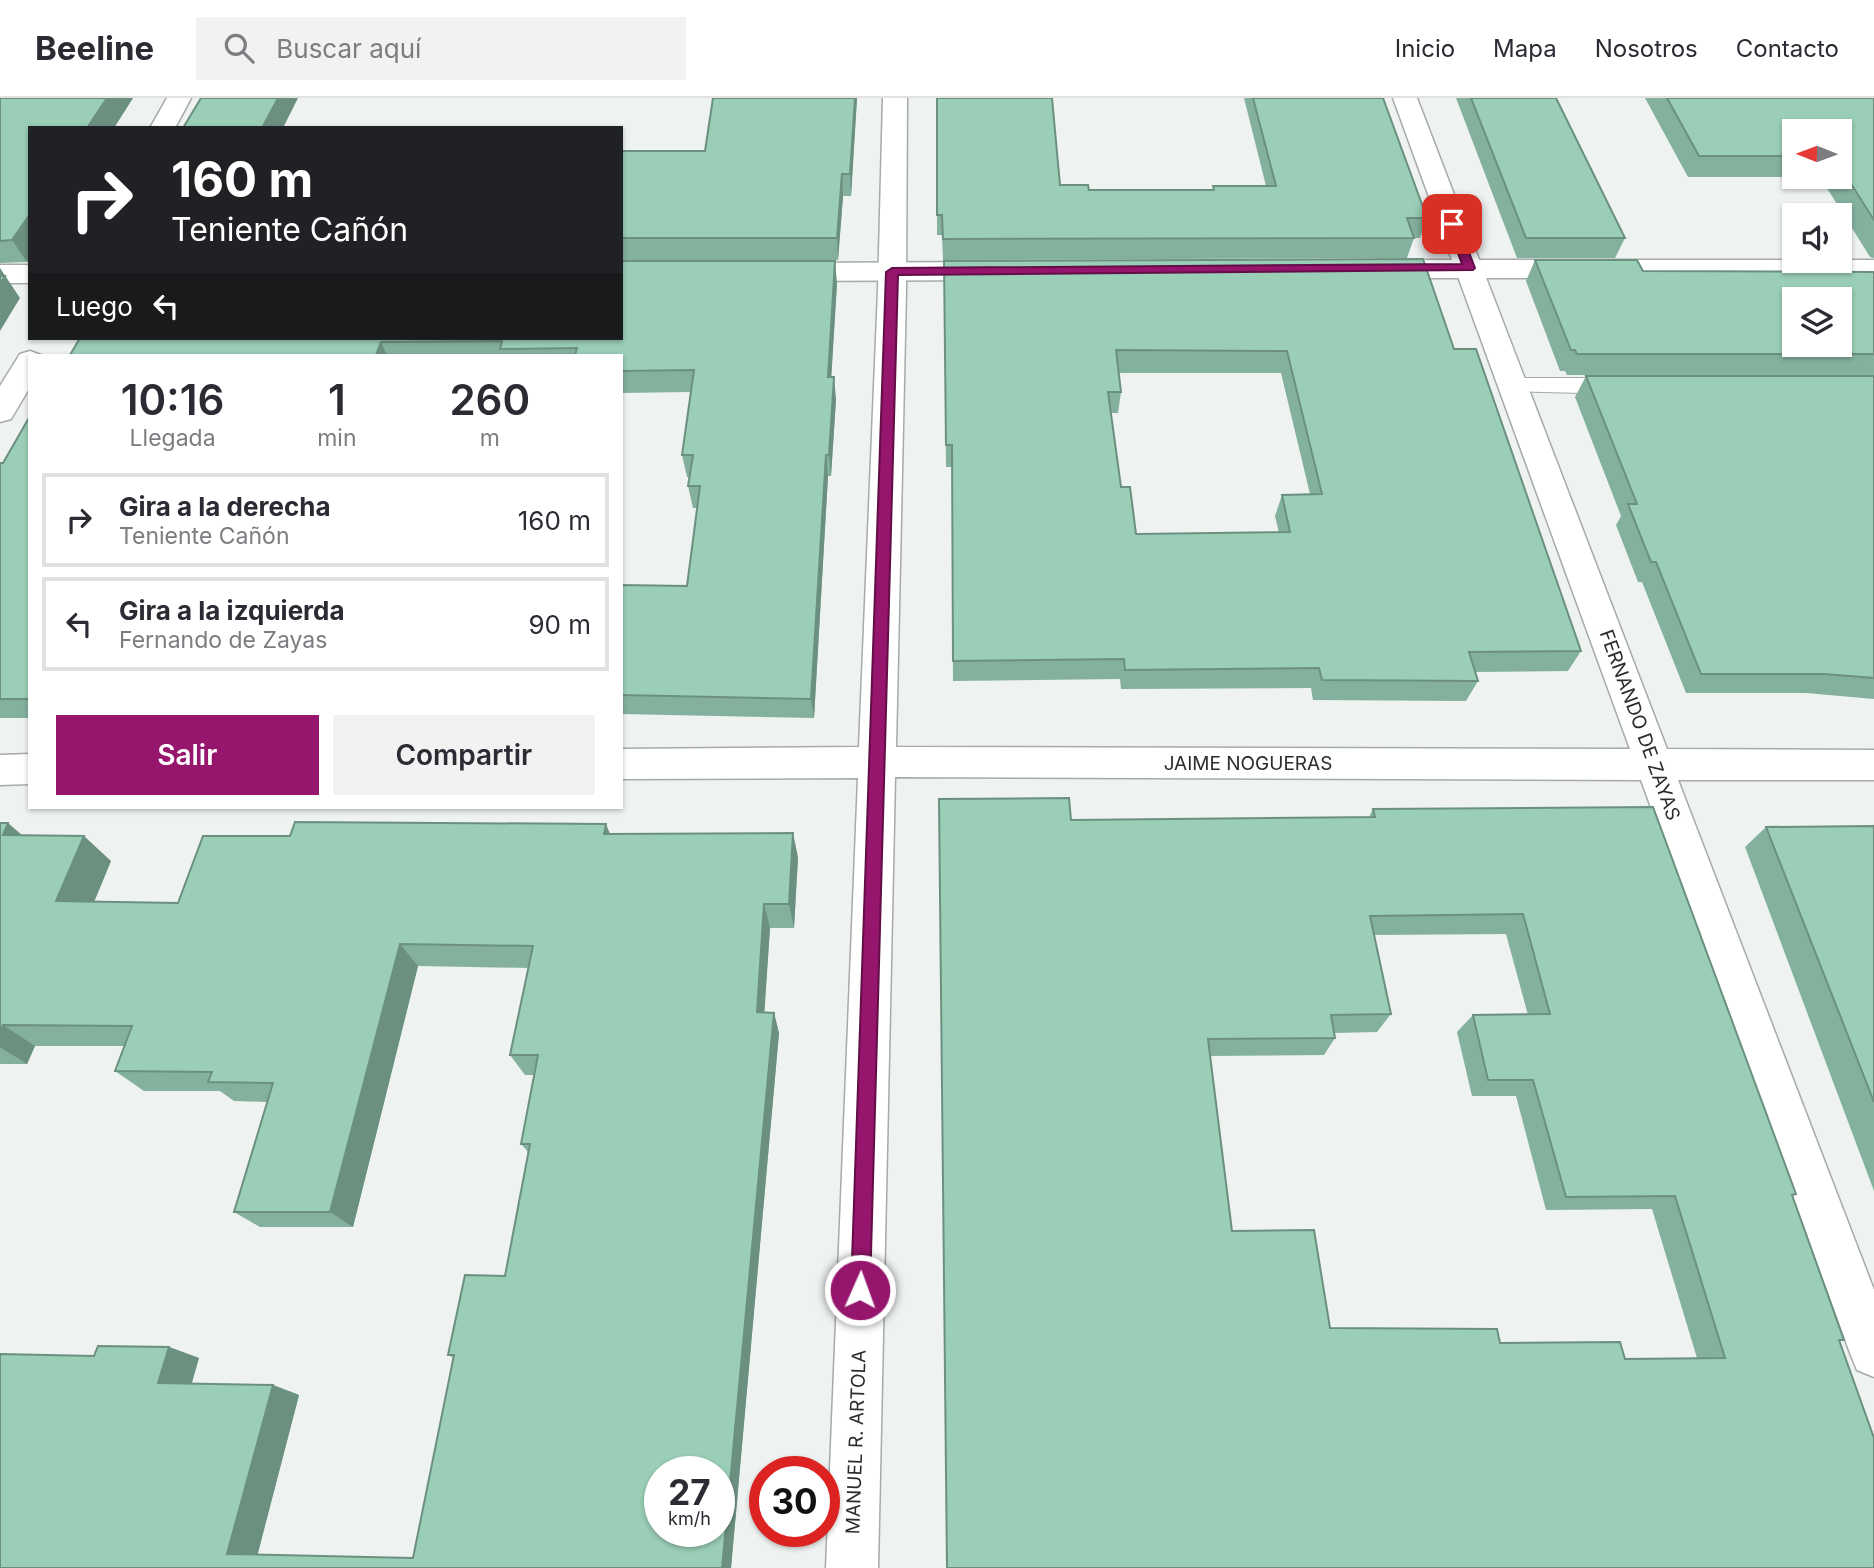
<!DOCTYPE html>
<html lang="es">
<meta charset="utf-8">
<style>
body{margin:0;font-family:Inter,sans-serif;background:#f2f2f3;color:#2b2b33;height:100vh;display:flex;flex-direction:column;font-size:26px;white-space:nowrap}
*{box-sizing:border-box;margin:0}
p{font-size:23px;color:#7c7c81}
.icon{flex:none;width:38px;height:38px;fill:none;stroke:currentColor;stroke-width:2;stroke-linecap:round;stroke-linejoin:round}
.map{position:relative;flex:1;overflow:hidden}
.side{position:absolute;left:28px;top:256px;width:595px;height:455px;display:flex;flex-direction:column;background:#fff;border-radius:0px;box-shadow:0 2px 5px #0004}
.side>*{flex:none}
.guide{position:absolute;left:28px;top:28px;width:595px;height:214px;border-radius:0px;box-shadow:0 2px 5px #0004;background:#202124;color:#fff;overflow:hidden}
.needle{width:46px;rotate:271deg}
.controls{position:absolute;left:1782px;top:21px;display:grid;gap:14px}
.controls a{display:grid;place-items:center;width:70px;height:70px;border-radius:0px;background:#fff;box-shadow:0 2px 5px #0004;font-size:35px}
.speed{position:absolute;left:644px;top:1358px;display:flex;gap:14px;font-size:35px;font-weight:700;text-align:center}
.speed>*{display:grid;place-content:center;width:91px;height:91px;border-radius:50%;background:#fff;box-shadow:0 2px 5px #0004;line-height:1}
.speed small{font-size:18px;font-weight:400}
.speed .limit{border:10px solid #d22;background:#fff;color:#111}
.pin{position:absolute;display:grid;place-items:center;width:60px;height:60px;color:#fff;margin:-30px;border-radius:14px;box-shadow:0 4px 10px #0006}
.me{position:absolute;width:77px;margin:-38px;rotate:2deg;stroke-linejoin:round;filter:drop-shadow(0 0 5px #0008)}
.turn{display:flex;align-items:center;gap:24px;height:147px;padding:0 28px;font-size:32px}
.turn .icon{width:91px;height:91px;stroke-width:2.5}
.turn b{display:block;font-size:49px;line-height:60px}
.then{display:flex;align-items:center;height:66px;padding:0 28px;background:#0003;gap:14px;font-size:26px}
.eta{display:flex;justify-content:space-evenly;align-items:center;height:119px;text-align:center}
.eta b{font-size:42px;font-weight:600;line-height:49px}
.action{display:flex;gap:14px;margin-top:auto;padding:14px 28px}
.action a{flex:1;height:80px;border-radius:0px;background:#96156d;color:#fff;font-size:28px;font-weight:600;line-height:80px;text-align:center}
.action a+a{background:#f2f2f3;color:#2b2b33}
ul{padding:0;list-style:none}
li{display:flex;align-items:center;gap:21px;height:94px;margin:0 14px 10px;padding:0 14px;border:4px solid #e1e1e2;border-radius:0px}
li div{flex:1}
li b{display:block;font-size:26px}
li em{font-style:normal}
header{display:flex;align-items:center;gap:42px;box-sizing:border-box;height:98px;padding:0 35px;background:#fff;border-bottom:2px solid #e1e1e2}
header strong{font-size:33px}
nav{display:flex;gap:38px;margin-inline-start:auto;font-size:24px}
.search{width:490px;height:63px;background:#f2f2f3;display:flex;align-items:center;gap:18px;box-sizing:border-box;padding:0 24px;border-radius:0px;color:#7c7c81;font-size:26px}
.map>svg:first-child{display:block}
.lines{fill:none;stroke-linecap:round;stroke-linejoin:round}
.lane-casing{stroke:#a6aaa8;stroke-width:2}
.street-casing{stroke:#a6aaa8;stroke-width:3}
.secondary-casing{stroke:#a6aaa8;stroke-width:3}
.lane{fill:#fff;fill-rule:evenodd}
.street{fill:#fff;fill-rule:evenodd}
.secondary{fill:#fff;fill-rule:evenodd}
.wall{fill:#84b19d;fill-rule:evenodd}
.shaded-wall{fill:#6c9080}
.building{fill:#9aceb7;stroke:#6c9080;stroke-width:2;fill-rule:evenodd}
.route{fill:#96156d;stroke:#620e47;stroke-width:2}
.labels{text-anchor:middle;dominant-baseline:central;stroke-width:6;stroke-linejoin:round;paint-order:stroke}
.street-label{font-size:19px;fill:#2b2c2c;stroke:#fcfffe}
</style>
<header>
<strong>Beeline</strong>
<div class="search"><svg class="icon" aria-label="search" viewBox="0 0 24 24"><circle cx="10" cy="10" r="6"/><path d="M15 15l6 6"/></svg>Buscar aquí</div>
<nav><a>Inicio</a><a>Mapa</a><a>Nosotros</a><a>Contacto</a></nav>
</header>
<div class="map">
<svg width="1874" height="1470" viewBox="0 0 1874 1470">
<rect width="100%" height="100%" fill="#eef2f0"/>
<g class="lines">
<g class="lane-casing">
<path id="lane" d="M 1513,280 L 1621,280 L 1629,283 L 1633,288 L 1629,293 L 1621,296 L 1505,293 L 1501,288 L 1505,283 Z"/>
</g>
<g class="street-casing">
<path id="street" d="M 167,0 L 191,0 L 175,30 L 150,30 Z
M 883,0 L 907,0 L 906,192 L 896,649 L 1630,651 L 1393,0 L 1417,0 L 1667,651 L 1874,652 L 1874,682 L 1678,682 L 1874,1192 L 1874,1279 L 1857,1272 L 1850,1255 L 1641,682 L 895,679 L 878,1470 L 826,1470 L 858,680 L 621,681 L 621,651 L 859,649 L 878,192 Z
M 30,253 L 41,257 L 30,257 L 30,289 L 11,321 L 0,324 L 0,288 L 20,256 Z
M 30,656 L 30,686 L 0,687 L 0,657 Z"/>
</g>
<g class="secondary-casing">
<path id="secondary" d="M 1376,162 L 1874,162 L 1874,180 L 1376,180 L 1366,177 L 1362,171 L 1366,165 Z
M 997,164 L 1007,167 L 1011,173 L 1007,179 L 997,182 L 784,183 L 774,180 L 770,174 L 774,168 L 784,165 Z
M 0,167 L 30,167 L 30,185 L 0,185 Z"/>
</g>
<use href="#lane" class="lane"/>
<use href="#street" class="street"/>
<use href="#secondary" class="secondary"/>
</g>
<path class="wall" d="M 0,0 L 133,0 L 27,164 L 0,165 Z
M 857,0 L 851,98 L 843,98 L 838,162 L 621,162 L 621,53 L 705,53 Z
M 937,0 L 1060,87 L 1089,92 L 1213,92 L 1213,88 L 1266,88 L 1244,0 L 1383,0 L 1427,120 L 1420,140 L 1414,140 L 1407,160 L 943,162 L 942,137 L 937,137 Z
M 1456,0 L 1556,0 L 1625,140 L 1615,160 L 1517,160 Z
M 1645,0 L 1874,0 L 1874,160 L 1870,159 L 1820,79 L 1688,79 ZM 1794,33 L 1839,33 L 1839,79 L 1794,79 Z
M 1535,162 L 1643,173 L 1874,174 L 1874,277 L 1567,277 L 1565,273 L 1560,273 L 1526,183 Z
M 944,163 L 1454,251 L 1581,553 L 1568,573 L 1475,574 L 1478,583 L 1466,603 L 1313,602 L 1311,590 L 1121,591 L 1120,581 L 953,583 L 952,369 L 946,369 ZM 1119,275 L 1281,275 L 1310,396 L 1282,397 L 1275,418 L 1279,435 L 1136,436 L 1121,389 L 1111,315 L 1118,315 L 1121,294 Z
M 837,185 L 831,279 L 836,301 L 831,378 L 828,378 L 814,620 L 621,616 L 621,487 L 687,488 L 697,410 L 693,410 L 688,388 L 690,379 L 687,379 L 682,357 L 691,294 L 621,295 L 621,257 L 70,257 Z
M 1586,278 L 1874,278 L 1874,601 L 1806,595 L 1686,595 L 1642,484 L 1638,484 L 1616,427 L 1621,418 L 1575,299 Z
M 30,318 L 30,620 L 0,620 L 0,365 L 3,365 Z
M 1653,709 L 1796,1096 L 1792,1098 L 1844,1242 L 947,1470 L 1071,722 L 1369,719 L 1373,711 ZM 1506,836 L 1528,917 L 1473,917 L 1457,934 L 1472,998 L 1516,998 L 1546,1112 L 1652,1111 L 1697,1260 L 1625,1261 L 1500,1245 L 1330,1230 L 1232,1133 L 1210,958 L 1324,957 L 1335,940 L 1334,935 L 1377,934 L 1391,916 L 1374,837 Z
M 0,725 L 21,737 L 111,763 L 94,803 L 178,805 L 290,738 L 610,736 L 798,759 L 794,830 L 770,830 L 764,914 L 774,915 L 779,935 L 731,1470 L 0,1470 L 94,1258 L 169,1249 L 199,1260 L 191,1286 L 273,1287 L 299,1297 L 257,1457 L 413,1460 L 454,1260 L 448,1257 L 505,1178 L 529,1055 L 521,1046 L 535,977 L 525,977 L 510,957 L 529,870 L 418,868 L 353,1129 L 260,1129 L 234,1114 L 267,1004 L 234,1003 L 220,993 L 144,993 L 115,973 L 124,948 L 35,948 L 27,966 L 0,966 Z
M 1874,728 L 1874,1093 L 1745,749 L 1766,729 Z"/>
<path class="shaded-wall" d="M 107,0 L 133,0 L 114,30 L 87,30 Z
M 278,0 L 298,0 L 283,30 L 262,30 Z
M 855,0 L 857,0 L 851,98 L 850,76 Z
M 842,76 L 843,98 L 838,162 L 837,140 Z
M 30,116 L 30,161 L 27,164 L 12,142 Z
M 835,163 L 837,185 L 830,301 L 828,279 Z
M 0,170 L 20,200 L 0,233 Z
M 381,244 L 387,257 L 376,257 Z
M 834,279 L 836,301 L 831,378 L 829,357 Z
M 826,357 L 828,378 L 814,620 L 811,601 Z
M 8,725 L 37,750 L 3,737 Z
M 606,726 L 616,751 L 604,736 Z
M 793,735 L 798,759 L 794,830 L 789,806 Z
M 84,738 L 111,763 L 85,826 L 56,803 Z
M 764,806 L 770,830 L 763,935 L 757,914 Z
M 400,846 L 418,868 L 353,1129 L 330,1114 Z
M 774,915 L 779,935 L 731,1470 L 722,1470 Z
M 3,927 L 35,948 L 27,966 L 0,949 L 0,934 Z
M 169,1249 L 199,1260 L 189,1295 L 158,1285 Z
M 273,1287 L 299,1297 L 257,1459 L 227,1456 Z"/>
<path class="building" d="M 0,0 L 107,0 L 87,30 L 30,30 L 30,116 L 12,142 L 0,143 Z
M 201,0 L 278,0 L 262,30 L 183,30 Z
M 713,0 L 855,0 L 850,76 L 842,76 L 837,140 L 621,140 L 621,53 L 705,53 Z
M 937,0 L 1052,0 L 1060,87 L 1088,87 L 1089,92 L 1214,92 L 1213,88 L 1276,88 L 1253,0 L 1383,0 L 1427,120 L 1407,120 L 1414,140 L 943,141 L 942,117 L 937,117 Z
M 1471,0 L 1556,0 L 1625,140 L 1526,140 Z
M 1667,0 L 1874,0 L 1874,122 L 1839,67 L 1839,33 L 1794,33 L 1794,58 L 1699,58 Z
M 1423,161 L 1454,251 L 1476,251 L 1581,553 L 1469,554 L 1478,583 L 1322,582 L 1319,570 L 1125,572 L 1124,561 L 953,563 L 952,347 L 946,347 L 944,163 ZM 1116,252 L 1287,253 L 1322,396 L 1282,397 L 1290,434 L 1136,436 L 1130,389 L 1121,389 L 1108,294 L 1121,294 Z
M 1535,162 L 1637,162 L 1643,173 L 1874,174 L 1874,256 L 1577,256 L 1575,252 L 1571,252 ZM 1794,201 L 1839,201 L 1839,247 L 1794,247 Z
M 621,163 L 835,163 L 828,279 L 834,279 L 829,357 L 826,357 L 811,601 L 621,597 L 621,487 L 687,488 L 700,388 L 688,388 L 693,357 L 682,357 L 694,272 L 621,273 L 621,257 L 575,257 L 577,250 L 500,251 L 502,243 L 381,244 L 376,257 L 70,257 L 80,240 L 621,240 Z
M 0,178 L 5,178 L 0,186 Z
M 1586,278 L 1874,278 L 1874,580 L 1824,576 L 1701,576 L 1656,464 L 1651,464 L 1628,406 L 1637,406 Z
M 30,318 L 30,601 L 0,601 L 0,365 L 3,365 Z
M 1069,700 L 1071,722 L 1375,719 L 1373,711 L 1653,709 L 1796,1096 L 1792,1097 L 1844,1242 L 1839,1242 L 1874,1340 L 1874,1470 L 947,1470 L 939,701 ZM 1523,816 L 1550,916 L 1473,917 L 1488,982 L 1533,982 L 1566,1099 L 1675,1098 L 1725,1260 L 1625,1261 L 1620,1244 L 1500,1245 L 1497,1231 L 1330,1230 L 1314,1132 L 1232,1133 L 1208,941 L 1335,940 L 1331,917 L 1391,916 L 1370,818 Z
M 295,724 L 606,726 L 604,736 L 793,735 L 789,806 L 764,806 L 757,914 L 774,915 L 722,1470 L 0,1470 L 0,1256 L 94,1258 L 98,1248 L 169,1249 L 158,1285 L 273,1287 L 227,1456 L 413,1460 L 454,1257 L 448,1257 L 465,1177 L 505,1178 L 530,1046 L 521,1046 L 538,957 L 510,957 L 533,848 L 400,846 L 330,1114 L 234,1114 L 273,985 L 208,984 L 212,974 L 115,973 L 132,928 L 3,927 L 0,934 L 0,725 L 8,725 L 3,737 L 84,738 L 56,803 L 178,805 L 203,738 L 290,738 ZM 660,1374 L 719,1374 L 719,1433 L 660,1433 Z
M 1874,728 L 1874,1004 L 1766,729 Z"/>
<path class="route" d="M 1452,122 L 1458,126 L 1475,170 L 1473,172 L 898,177 L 870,1192 L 867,1199 L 860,1202 L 854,1199 L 851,1192 L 886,174 L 892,170 L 1462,166 L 1447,126 Z"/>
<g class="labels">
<g class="street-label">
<text transform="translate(1640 627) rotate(70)">FERNANDO DE ZAYAS</text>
<text x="1248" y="665">JAIME NOGUERAS</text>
<text transform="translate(856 1344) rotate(-88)">MANUEL R. ARTOLA</text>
</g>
</g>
</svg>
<div class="controls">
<a><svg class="needle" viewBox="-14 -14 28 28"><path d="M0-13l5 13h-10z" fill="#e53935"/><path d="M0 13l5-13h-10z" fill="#7c7c81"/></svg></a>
<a><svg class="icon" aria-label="sound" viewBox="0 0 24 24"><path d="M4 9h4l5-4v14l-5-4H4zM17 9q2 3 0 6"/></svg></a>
<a><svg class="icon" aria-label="layers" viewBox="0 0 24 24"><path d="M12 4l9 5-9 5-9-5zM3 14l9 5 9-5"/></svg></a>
</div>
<div class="speed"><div>27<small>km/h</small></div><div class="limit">30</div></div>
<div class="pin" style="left:1452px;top:126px;background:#d93025"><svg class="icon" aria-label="arrive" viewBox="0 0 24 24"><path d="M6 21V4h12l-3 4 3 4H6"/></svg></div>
<svg class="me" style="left:860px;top:1192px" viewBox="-20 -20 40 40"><circle r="17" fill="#96156d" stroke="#fff" stroke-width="3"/><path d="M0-11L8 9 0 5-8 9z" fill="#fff"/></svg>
<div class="guide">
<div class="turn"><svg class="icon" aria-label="right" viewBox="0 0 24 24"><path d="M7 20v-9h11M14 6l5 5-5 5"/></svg><div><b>160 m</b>Teniente Cañón</div></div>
<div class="then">Luego<svg class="icon" aria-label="left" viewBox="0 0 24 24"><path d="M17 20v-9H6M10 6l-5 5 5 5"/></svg></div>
</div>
<section class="side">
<div class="eta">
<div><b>10:16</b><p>Llegada</p></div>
<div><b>1</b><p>min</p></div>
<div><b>260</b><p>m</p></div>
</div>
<ul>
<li><svg class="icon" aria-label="right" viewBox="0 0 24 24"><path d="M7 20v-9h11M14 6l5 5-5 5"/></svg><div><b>Gira a la derecha</b><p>Teniente Cañón</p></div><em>160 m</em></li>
<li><svg class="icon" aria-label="left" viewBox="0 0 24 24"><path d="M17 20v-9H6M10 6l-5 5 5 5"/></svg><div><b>Gira a la izquierda</b><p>Fernando de Zayas</p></div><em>90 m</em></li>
</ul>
<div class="action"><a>Salir</a><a>Compartir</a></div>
</section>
</div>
